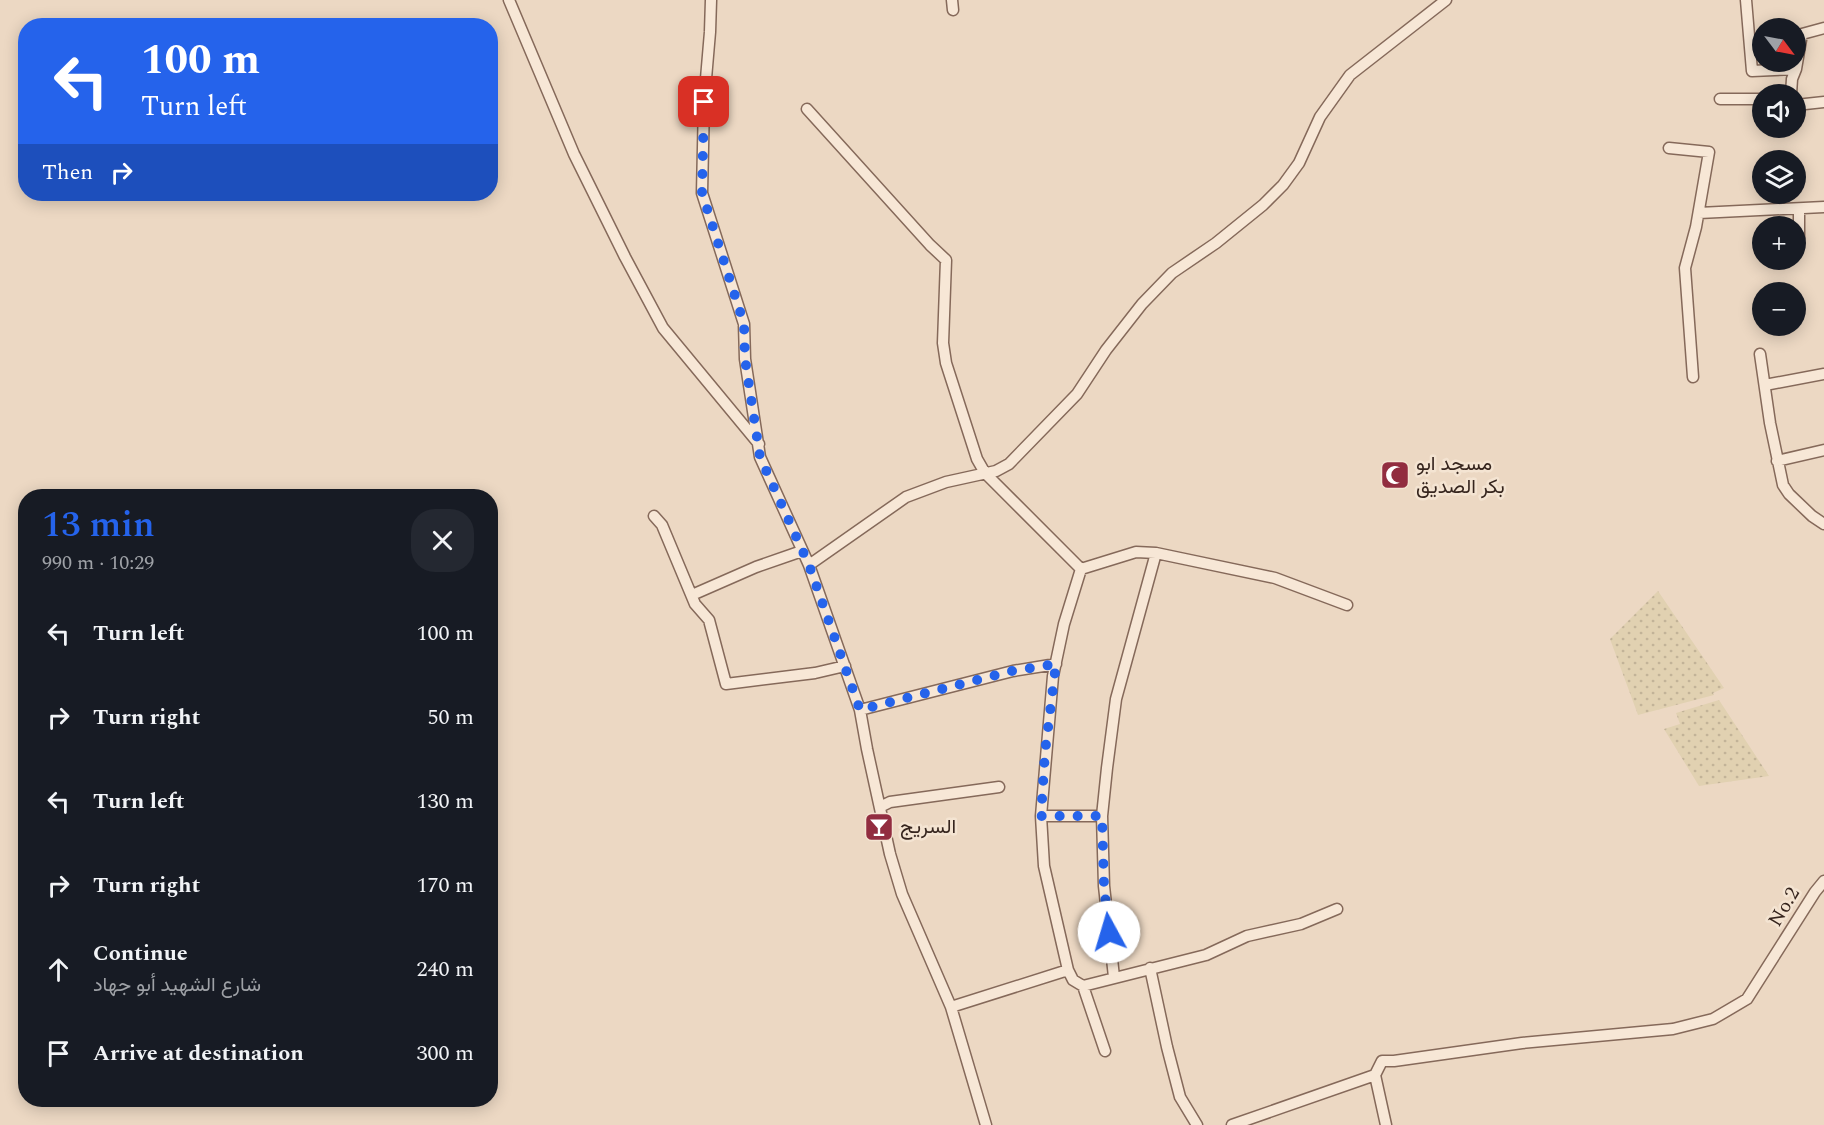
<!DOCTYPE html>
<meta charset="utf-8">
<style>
body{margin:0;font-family:Spectral,Vazirmatn,serif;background:#242831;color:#f1f3f6;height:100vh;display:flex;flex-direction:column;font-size:22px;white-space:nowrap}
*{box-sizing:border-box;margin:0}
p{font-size:20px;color:#9ea1a6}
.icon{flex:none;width:33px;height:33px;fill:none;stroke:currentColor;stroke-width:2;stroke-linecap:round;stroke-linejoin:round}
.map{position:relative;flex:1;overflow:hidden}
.panel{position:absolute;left:18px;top:489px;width:480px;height:618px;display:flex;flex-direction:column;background:#171b24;border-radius:24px;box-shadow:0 3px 15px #0003}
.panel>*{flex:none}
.banner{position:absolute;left:18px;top:18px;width:480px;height:183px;border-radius:24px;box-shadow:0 3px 15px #0003;background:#2563eb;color:#fff;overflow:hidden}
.needle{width:39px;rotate:122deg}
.tools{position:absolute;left:1752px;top:18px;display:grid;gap:12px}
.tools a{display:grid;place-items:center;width:54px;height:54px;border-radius:50%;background:#171b24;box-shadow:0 3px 15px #0003;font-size:30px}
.pin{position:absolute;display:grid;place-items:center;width:51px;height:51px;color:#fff;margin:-26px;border-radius:12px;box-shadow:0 3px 9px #0006}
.me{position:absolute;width:66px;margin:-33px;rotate:354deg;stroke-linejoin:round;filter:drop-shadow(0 0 4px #0008)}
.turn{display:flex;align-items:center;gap:21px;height:126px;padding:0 24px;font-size:27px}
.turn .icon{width:78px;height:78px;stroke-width:2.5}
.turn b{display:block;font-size:42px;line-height:51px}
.then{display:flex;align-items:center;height:57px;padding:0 24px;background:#0003;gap:12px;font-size:22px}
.round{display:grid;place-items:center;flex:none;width:63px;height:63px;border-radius:24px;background:#242831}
.head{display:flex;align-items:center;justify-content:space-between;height:102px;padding:0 24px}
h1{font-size:36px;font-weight:600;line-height:45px;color:#2563eb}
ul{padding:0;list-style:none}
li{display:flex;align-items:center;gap:18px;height:84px;padding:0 24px}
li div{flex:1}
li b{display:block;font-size:22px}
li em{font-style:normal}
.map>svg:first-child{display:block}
.farmland{fill:url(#farmland-dots)}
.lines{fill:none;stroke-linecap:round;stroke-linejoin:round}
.minor-casing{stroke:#85695a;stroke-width:13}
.minor{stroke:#f7e7d6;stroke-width:10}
.route{stroke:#2563eb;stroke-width:10;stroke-dasharray:0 18}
.labels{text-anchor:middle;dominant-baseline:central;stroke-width:5;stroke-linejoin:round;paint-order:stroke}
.poi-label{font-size:20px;fill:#36251e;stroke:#f4e4d2;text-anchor:start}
.street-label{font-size:20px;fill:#36251e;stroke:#f4e4d2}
</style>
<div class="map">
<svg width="1824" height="1125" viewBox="0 0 1824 1125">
<defs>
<pattern id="farmland-dots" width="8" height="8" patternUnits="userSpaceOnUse" patternTransform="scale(1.5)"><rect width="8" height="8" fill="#e1d1b1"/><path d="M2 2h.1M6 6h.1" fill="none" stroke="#c2b398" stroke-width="1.8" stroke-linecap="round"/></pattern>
</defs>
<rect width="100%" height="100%" fill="#ecd8c3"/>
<path class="farmland" d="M 1658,591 L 1724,688 L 1713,693 L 1714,695 L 1638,715 L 1610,639 Z
M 1719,700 L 1769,776 L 1699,786 L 1664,729 L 1680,724 L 1676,713 Z"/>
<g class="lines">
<g class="minor-casing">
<path id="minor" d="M 509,0 L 574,154 L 625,257 L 663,328 L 759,444
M 711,0 L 710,32 L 704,102 L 702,193 L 744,324 L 745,359 L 760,457 L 809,565 L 860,710 L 867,749 L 890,854 L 902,894 L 951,1007 L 986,1125
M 952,0 L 953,10
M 1746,0 L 1752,71 L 1796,69
M 1791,94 L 1792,79 L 1796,69 L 1802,34 L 1824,28
M 1720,99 L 1762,99
M 1796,105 L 1824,102
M 807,109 L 930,245 L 946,260 L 943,343 L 946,363 L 977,459 L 985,473 L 1081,569 L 1136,552 L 1156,553 L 1275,578 L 1347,605
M 1669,148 L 1709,152 L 1696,227 L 1685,268 L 1693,377
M 1799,209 L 1799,238
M 1699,213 L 1824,207
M 1760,354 L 1770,423 L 1783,485 L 1789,494 L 1812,516 L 1824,524
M 1765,385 L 1824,374
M 1777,461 L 1824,450
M 654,516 L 662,525 L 695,604 L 709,620 L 726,684 L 815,673 L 845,666
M 809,565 L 906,497 L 946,482 L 996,471 L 1009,464 L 1077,394 L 1106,350 L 1142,304 L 1172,273 L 1216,243 L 1263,205 L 1283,185 L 1299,163 L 1320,117 L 1350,75 L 1446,0
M 692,595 L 756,567 L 802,551
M 860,710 L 1013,671 L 1056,664
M 880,807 L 890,802 L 999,787
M 1041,816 L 1102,816
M 1150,968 L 1167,1047 L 1180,1097 L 1197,1125
M 1068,970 L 1044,866 L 1041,816 L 1053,676 L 1064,624 L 1081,569
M 1114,977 L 1104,886 L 1102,816 L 1107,768 L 1116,699 L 1156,553
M 1083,986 L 1105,1051
M 951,1007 L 1068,970 L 1073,980 L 1083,986 L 1206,955 L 1247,936 L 1301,924 L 1337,909
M 1375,1075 L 1386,1125
M 1232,1125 L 1375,1075 L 1382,1061 L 1394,1061 L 1522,1043 L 1673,1029 L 1713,1019 L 1747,999 L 1815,892 L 1824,881"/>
</g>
<use href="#minor" class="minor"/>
</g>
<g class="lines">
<path class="route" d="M 704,102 L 702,193 L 744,324 L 745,359 L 760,457 L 809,565 L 860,710 L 1012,671 L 1056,664 L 1045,752 L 1041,816 L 1102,816 L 1104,886 L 1109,932"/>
</g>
<defs>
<g id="mosque-square" transform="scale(1.5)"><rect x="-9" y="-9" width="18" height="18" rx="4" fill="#922d40" stroke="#f4e4d2"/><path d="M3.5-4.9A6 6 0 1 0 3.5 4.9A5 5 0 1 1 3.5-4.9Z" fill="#fff"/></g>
<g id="bar-square" transform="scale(1.5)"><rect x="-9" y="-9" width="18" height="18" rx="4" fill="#922d40" stroke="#f4e4d2"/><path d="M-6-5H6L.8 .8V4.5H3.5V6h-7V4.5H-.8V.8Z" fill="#fff"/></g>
</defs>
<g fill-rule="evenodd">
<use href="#mosque-square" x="1395" y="475"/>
<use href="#bar-square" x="879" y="827"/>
</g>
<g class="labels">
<g class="poi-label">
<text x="1416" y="464">مسجد ابو<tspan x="1416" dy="23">بكر الصديق</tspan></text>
<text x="900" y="827">السريج</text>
</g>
<g class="street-label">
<text transform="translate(1784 907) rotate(-59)">No.2</text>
</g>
</g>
</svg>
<div class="tools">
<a><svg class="needle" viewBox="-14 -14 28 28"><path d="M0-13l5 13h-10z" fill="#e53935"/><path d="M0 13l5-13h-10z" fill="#9ea1a6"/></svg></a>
<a><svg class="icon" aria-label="sound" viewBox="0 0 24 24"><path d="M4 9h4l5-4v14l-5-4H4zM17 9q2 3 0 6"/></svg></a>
<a><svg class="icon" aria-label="layers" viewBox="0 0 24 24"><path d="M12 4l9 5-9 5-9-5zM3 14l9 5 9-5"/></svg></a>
<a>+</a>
<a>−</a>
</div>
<div class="pin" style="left:704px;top:102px;background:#d93025"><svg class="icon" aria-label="arrive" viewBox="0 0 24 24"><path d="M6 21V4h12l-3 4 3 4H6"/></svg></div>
<svg class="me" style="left:1109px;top:932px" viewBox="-20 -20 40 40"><circle r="19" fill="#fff"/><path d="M0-13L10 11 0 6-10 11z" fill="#2563eb"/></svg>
<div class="banner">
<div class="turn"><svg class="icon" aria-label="left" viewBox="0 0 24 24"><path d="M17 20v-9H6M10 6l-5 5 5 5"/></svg><div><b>100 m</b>Turn left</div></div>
<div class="then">Then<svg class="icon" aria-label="right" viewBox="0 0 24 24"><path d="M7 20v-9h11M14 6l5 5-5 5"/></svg></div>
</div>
<section class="panel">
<div class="head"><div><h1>13 min</h1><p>990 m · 10:29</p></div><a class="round"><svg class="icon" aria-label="close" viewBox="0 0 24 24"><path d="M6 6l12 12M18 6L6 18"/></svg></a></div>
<ul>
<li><svg class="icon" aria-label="left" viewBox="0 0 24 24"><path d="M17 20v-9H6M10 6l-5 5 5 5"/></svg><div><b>Turn left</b></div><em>100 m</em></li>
<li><svg class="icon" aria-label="right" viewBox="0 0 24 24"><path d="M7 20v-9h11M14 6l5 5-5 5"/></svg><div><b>Turn right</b></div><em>50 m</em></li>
<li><svg class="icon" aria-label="left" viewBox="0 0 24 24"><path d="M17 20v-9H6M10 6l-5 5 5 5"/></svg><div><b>Turn left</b></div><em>130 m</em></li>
<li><svg class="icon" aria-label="right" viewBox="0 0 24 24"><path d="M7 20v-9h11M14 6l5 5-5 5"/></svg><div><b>Turn right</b></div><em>170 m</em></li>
<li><svg class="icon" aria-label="ahead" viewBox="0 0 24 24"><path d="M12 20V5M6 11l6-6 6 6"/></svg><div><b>Continue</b><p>شارع الشهيد أبو جهاد</p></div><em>240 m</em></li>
<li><svg class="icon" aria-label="arrive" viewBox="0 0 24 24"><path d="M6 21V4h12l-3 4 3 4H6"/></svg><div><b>Arrive at destination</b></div><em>300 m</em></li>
</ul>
</section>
</div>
